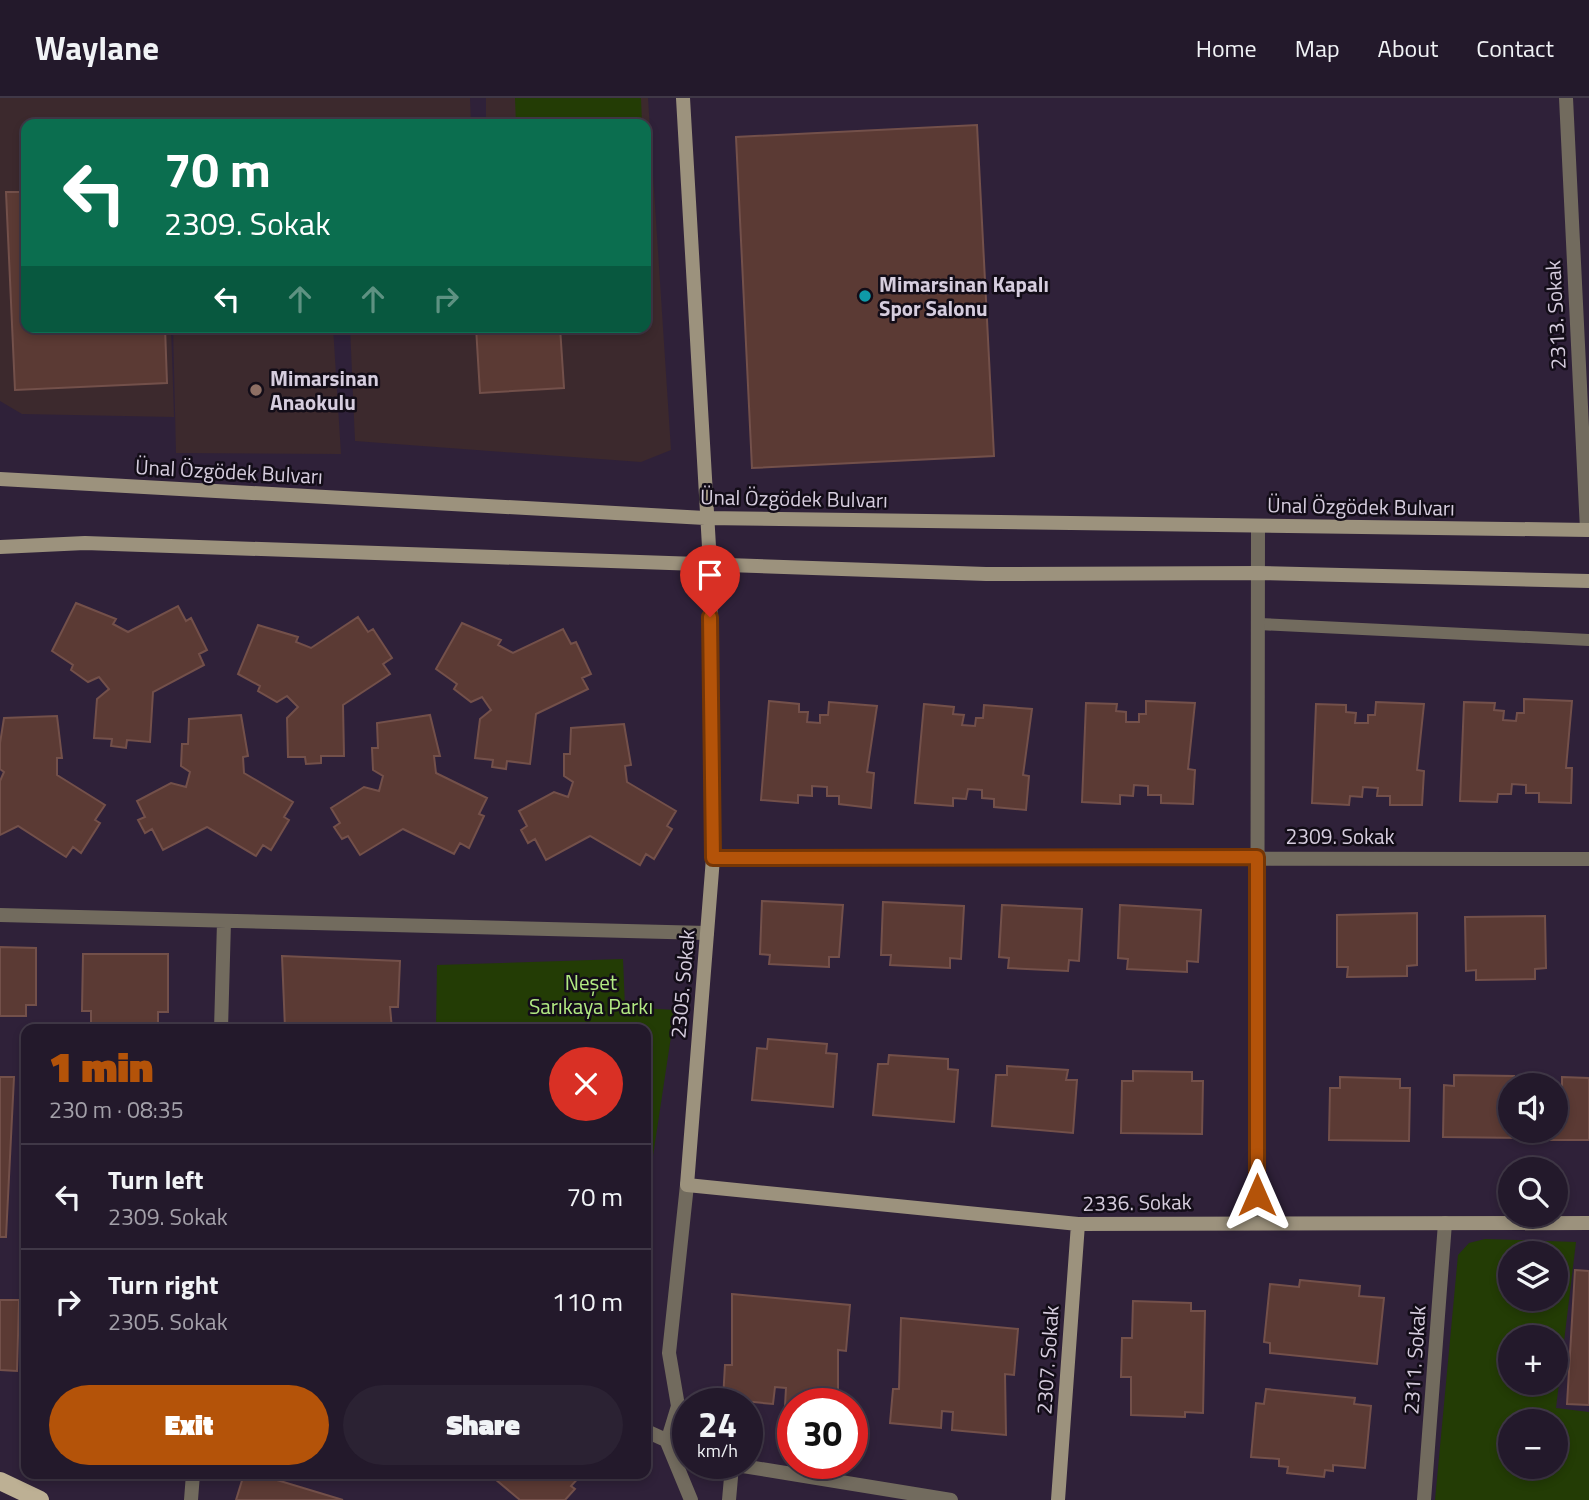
<!DOCTYPE html>
<meta charset="utf-8">
<style>
body{margin:0;font-family:"Titillium Web",sans-serif;background:#2b2233;color:#f1f3f6;height:100vh;display:flex;flex-direction:column;font-size:26px;white-space:nowrap}
*{box-sizing:border-box;margin:0}
p{font-size:23px;color:#a3a0a9}
.icon{flex:none;width:38px;height:38px;fill:none;stroke:currentColor;stroke-width:2;stroke-linecap:round;stroke-linejoin:round}
.map{position:relative;flex:1;overflow:hidden}
.sheet{position:absolute;left:21px;top:926px;width:630px;height:455px;display:flex;flex-direction:column;background:#23192b;border-radius:14px;box-shadow:0 4px 10px #0003,0 0 0 2px #403847}
.sheet>*{flex:none}
.banner{position:absolute;left:21px;top:21px;width:630px;height:214px;border-radius:14px;box-shadow:0 4px 10px #0003,0 0 0 2px #403847;background:#0b6e4f;color:#fff;overflow:hidden}
.fabs{position:absolute;left:1498px;top:975px;display:grid;gap:14px}
.fabs a{display:grid;place-items:center;width:70px;height:70px;border-radius:50%;background:#23192b;box-shadow:0 4px 10px #0003,0 0 0 2px #403847;font-size:35px}
.speed{position:absolute;left:672px;top:1290px;display:flex;gap:14px;font-size:35px;font-weight:700;text-align:center}
.speed>*{display:grid;place-content:center;width:91px;height:91px;border-radius:50%;background:#23192b;box-shadow:0 4px 10px #0003,0 0 0 2px #403847;line-height:1}
.speed small{font-size:18px;font-weight:400}
.speed .limit{border:10px solid #d22;background:#fff;color:#111}
.pin{position:absolute;display:grid;place-items:center;width:60px;height:60px;color:#fff;margin:-72px -30px;border-radius:50% 50% 50% 0;rotate:-45deg;box-shadow:0 0 7px #0007}
.pin .icon{rotate:45deg}
.me{position:absolute;width:77px;margin:-38px;rotate:0deg;stroke-linejoin:round;filter:drop-shadow(0 0 5px #0008)}
.turn{display:flex;align-items:center;gap:24px;height:147px;padding:0 28px;font-size:32px}
.turn .icon{width:91px;height:91px;stroke-width:2.5}
.turn b{display:block;font-size:49px;line-height:60px}
.lanes{display:flex;align-items:center;height:66px;padding:0 28px;background:#0003;justify-content:center;gap:35px;direction:ltr}
.lanes .off{opacity:.35}
.round{display:grid;place-items:center;flex:none;width:74px;height:74px;border-radius:37px;background:#2b2233}
.head{display:flex;align-items:center;justify-content:space-between;height:119px;padding:0 28px}
h1{font-size:42px;font-weight:800;line-height:52px;color:#b45309}
.action{display:flex;gap:14px;margin-top:auto;padding:14px 28px}
.action a{flex:1;height:80px;border-radius:42px;background:#b45309;color:#fff;font-size:28px;font-weight:800;line-height:80px;text-align:center}
.action a+a{background:#2b2233;color:#f1f3f6}
ul{padding:0;list-style:none}
li{display:flex;align-items:center;gap:21px;height:105px;padding:0 28px;border-top:2px solid #403847}
li div{flex:1}
li b{display:block;font-size:26px}
li em{font-style:normal}
header{display:flex;align-items:center;gap:42px;box-sizing:border-box;height:98px;padding:0 35px;background:#23192b;border-bottom:2px solid #403847}
header strong{font-size:33px}
nav{display:flex;gap:38px;margin-inline-start:auto;font-size:24px}
.map>svg:first-child{display:block}
.education{fill:#3c292d}
.green{fill:#233c05;fill-rule:evenodd}
.building{fill:#5b3a34;stroke:#73504a;stroke-width:2}
.lines{fill:none;stroke-linecap:round;stroke-linejoin:round}
.lane{stroke:#726b5e;stroke-width:12}
.street{stroke:#726b5e;stroke-width:14}
.secondary{stroke:#9c927d;stroke-width:14}
.primary{stroke:#bdb094;stroke-width:18}
.route-casing{stroke:#753606;stroke-width:18}
.route{stroke:#b45309;stroke-width:12}
.culture-dot{fill:#0f9aa8;stroke:#130d18;stroke-width:2.5}
.education-dot{fill:#8d6e63;stroke:#130d18;stroke-width:2.5}
.labels{text-anchor:middle;dominant-baseline:central;stroke-width:5;stroke-linejoin:round;paint-order:stroke}
.poi-label{font-size:21px;font-weight:bold;fill:#d6cdde;stroke:#130d18;text-anchor:start}
.street-label{font-size:21px;fill:#d6cdde;stroke:#130d18}
.park-label{font-size:21px;fill:#b2ea83;stroke:#130d18}
</style>
<header>
<strong>Waylane</strong>
<nav><a>Home</a><a>Map</a><a>About</a><a>Contact</a></nav>
</header>
<div class="map">
<svg width="1589" height="1402" viewBox="0 0 1589 1402">
<rect width="100%" height="100%" fill="#2f2139"/>
<path class="education" d="M 0,0 L 470,0 L 471,26 L 26,26 L 26,229 L 171,229 L 174,319 L 22,316 L 0,303 Z
M 486,0 L 648,0 L 671,352 L 641,364 L 355,343 L 350,229 L 646,229 L 646,26 L 486,26 Z
M 173,229 L 333,229 L 341,356 L 176,355 Z"/>
<path class="green" d="M 515,0 L 641,0 L 642,26 L 516,26 Z
M 623,861 L 625,909 L 675,912 L 648,1091 L 646,1090 L 646,931 L 436,931 L 437,867 Z
M 1485,1141 L 1576,1144 L 1556,1310 L 1589,1314 L 1589,1402 L 1435,1402 L 1458,1157 L 1469,1145 ZM 1510,1155 L 1556,1155 L 1556,1200 L 1510,1200 ZM 1510,1239 L 1556,1239 L 1556,1284 L 1510,1284 ZM 1510,1323 L 1556,1323 L 1556,1368 L 1510,1368 Z"/>
<path class="building" d="M 977,27 L 994,358 L 752,370 L 736,39 Z
M 6,94 L 26,94 L 26,229 L 165,229 L 167,285 L 15,292 Z
M 476,229 L 560,229 L 564,290 L 480,295 Z
M 76,505 L 116,521 L 113,526 L 128,534 L 178,508 L 186,523 L 191,520 L 207,552 L 199,556 L 204,567 L 153,594 L 150,644 L 127,642 L 126,650 L 111,648 L 112,641 L 94,640 L 97,601 L 109,591 L 99,579 L 88,584 L 71,572 L 73,567 L 52,553 Z
M 358,519 L 368,534 L 373,531 L 392,560 L 383,566 L 390,576 L 343,607 L 344,658 L 321,658 L 321,665 L 306,666 L 305,659 L 288,659 L 287,620 L 298,609 L 287,598 L 277,604 L 258,593 L 260,588 L 238,576 L 258,527 L 298,539 L 296,544 L 311,550 Z
M 462,525 L 501,542 L 498,547 L 513,555 L 563,531 L 571,546 L 576,544 L 591,576 L 582,580 L 588,591 L 536,616 L 530,666 L 507,663 L 506,671 L 492,669 L 493,662 L 475,660 L 480,621 L 491,612 L 482,599 L 471,604 L 454,591 L 457,586 L 436,571 Z
M 1524,601 L 1572,603 L 1566,670 L 1572,670 L 1571,705 L 1539,704 L 1539,695 L 1526,695 L 1526,687 L 1512,686 L 1511,696 L 1498,696 L 1497,704 L 1460,703 L 1464,604 L 1495,605 L 1494,612 L 1504,613 L 1503,622 L 1516,623 L 1517,615 L 1524,615 Z
M 769,603 L 799,606 L 799,614 L 808,614 L 807,624 L 820,625 L 820,617 L 828,617 L 829,604 L 877,608 L 867,674 L 874,675 L 871,710 L 839,706 L 839,698 L 827,698 L 827,689 L 812,688 L 812,698 L 798,697 L 798,705 L 761,702 Z
M 1146,603 L 1195,605 L 1188,671 L 1195,672 L 1193,706 L 1161,705 L 1161,697 L 1148,697 L 1148,688 L 1134,687 L 1133,698 L 1120,697 L 1120,706 L 1082,704 L 1086,605 L 1117,606 L 1116,613 L 1126,614 L 1126,624 L 1139,624 L 1139,616 L 1146,616 Z
M 1376,604 L 1424,606 L 1417,672 L 1424,673 L 1422,707 L 1390,707 L 1390,698 L 1377,698 L 1378,690 L 1363,689 L 1362,699 L 1350,698 L 1349,707 L 1312,705 L 1316,606 L 1346,607 L 1346,614 L 1356,615 L 1355,625 L 1368,625 L 1368,617 L 1375,617 Z
M 924,606 L 954,609 L 953,616 L 964,617 L 962,627 L 975,628 L 976,620 L 983,620 L 984,607 L 1032,611 L 1023,677 L 1029,678 L 1026,712 L 994,709 L 994,701 L 982,700 L 982,692 L 968,691 L 966,701 L 953,700 L 953,708 L 915,705 Z
M 241,617 L 248,658 L 243,659 L 244,675 L 293,704 L 284,719 L 289,722 L 271,752 L 263,747 L 256,758 L 207,729 L 163,752 L 152,731 L 145,735 L 138,722 L 145,719 L 137,703 L 171,685 L 186,689 L 190,674 L 181,668 L 182,646 L 188,646 L 189,621 Z
M 430,617 L 440,658 L 434,658 L 436,675 L 487,700 L 479,716 L 484,718 L 469,750 L 460,745 L 454,756 L 403,731 L 360,757 L 348,738 L 342,741 L 334,729 L 340,725 L 331,710 L 364,689 L 379,693 L 383,678 L 373,672 L 372,650 L 378,650 L 377,625 Z
M 57,618 L 62,660 L 57,660 L 57,677 L 105,707 L 95,722 L 100,725 L 81,755 L 73,749 L 66,759 L 18,728 L 0,737 L 0,683 L 4,674 L 0,671 L 0,645 L 4,620 Z
M 624,626 L 631,667 L 625,668 L 627,684 L 676,713 L 667,728 L 672,731 L 654,761 L 646,756 L 640,767 L 590,738 L 546,762 L 535,741 L 528,745 L 521,732 L 527,728 L 519,713 L 554,694 L 568,699 L 573,684 L 564,678 L 564,656 L 570,656 L 571,630 Z
M 762,803 L 843,807 L 839,859 L 829,859 L 829,869 L 769,866 L 770,857 L 760,856 Z
M 883,804 L 964,808 L 961,861 L 950,860 L 950,870 L 890,867 L 891,857 L 881,857 Z
M 1002,807 L 1082,811 L 1079,863 L 1069,862 L 1068,873 L 1008,870 L 1009,860 L 999,859 Z
M 1120,807 L 1201,812 L 1198,864 L 1187,863 L 1187,874 L 1127,871 L 1128,861 L 1118,860 Z
M 1417,815 L 1417,867 L 1407,868 L 1407,878 L 1347,879 L 1348,869 L 1337,869 L 1337,817 Z
M 1545,818 L 1546,870 L 1535,871 L 1535,881 L 1476,882 L 1476,872 L 1466,873 L 1465,819 Z
M 0,849 L 36,850 L 36,907 L 26,907 L 26,918 L 0,918 Z
M 83,856 L 168,856 L 168,914 L 158,914 L 158,925 L 91,925 L 91,913 L 82,913 Z
M 282,858 L 400,863 L 398,909 L 390,909 L 392,931 L 279,931 L 285,930 Z
M 768,941 L 827,946 L 826,955 L 837,956 L 833,1009 L 752,1002 L 757,950 L 767,951 Z
M 889,957 L 948,961 L 948,971 L 958,972 L 954,1024 L 873,1017 L 878,966 L 888,966 Z
M 1007,968 L 1068,972 L 1066,982 L 1077,982 L 1073,1035 L 992,1028 L 996,977 L 1007,977 Z
M 1133,973 L 1192,974 L 1192,983 L 1203,983 L 1202,1036 L 1121,1035 L 1122,983 L 1133,983 Z
M 1454,977 L 1514,978 L 1514,987 L 1510,987 L 1510,1032 L 1523,1032 L 1523,1040 L 1443,1039 L 1444,987 L 1454,988 Z
M 0,979 L 14,979 L 6,1139 L 0,1139 Z
M 1340,979 L 1400,981 L 1400,990 L 1410,990 L 1409,1043 L 1329,1042 L 1330,990 L 1340,990 Z
M 1562,979 L 1589,980 L 1589,1042 L 1551,1042 L 1551,1032 L 1556,1032 L 1556,989 L 1562,989 Z
M 1575,1172 L 1589,1173 L 1589,1307 L 1567,1306 Z
M 1300,1182 L 1360,1188 L 1359,1198 L 1384,1200 L 1377,1266 L 1270,1255 L 1270,1245 L 1264,1244 L 1270,1186 L 1299,1189 Z
M 732,1196 L 850,1207 L 846,1253 L 838,1252 L 838,1306 L 785,1308 L 786,1290 L 775,1289 L 773,1306 L 723,1301 L 725,1267 L 732,1267 Z
M 0,1202 L 19,1202 L 17,1273 L 0,1272 Z
M 1133,1203 L 1191,1205 L 1191,1213 L 1205,1213 L 1203,1315 L 1185,1314 L 1185,1319 L 1131,1317 L 1131,1279 L 1121,1279 L 1122,1240 L 1132,1240 Z
M 901,1220 L 1018,1231 L 1014,1277 L 1005,1276 L 1006,1337 L 952,1332 L 953,1314 L 942,1313 L 941,1330 L 890,1325 L 893,1291 L 899,1291 Z
M 1266,1291 L 1355,1300 L 1354,1306 L 1371,1308 L 1365,1370 L 1333,1367 L 1333,1373 L 1325,1372 L 1324,1379 L 1287,1375 L 1288,1369 L 1279,1368 L 1279,1361 L 1251,1359 L 1256,1305 L 1264,1306 Z
M 244,1376 L 257,1376 L 343,1402 L 236,1402 Z
M 489,1376 L 582,1376 L 571,1388 L 575,1391 L 565,1402 L 520,1402 Z"/>
<g class="lines">
<path class="lane" d="M 1259,526 L 1589,542"/>
<path class="street" d="M 1566,0 L 1587,432
M 713,760 L 1589,761
M 0,817 L 707,835
M 221,931 L 224,824
M 687,1087 L 669,1255 L 678,1308 L 667,1344 L 691,1402
M 1257,1123 L 1258,428
M 646,1333 L 688,1352
M 724,1365 L 951,1402
M 191,1402 L 193,1376
M 729,1402 L 732,1368 L 730,1365
M 1424,1402 L 1445,1125"/>
<path class="secondary" d="M 683,0 L 710,466 L 713,760 L 687,1087 L 1078,1126 L 1589,1125
M 0,381 L 705,420 L 1589,432
M 0,449 L 85,445 L 986,476 L 1259,475 L 1589,483
M 1058,1402 L 1078,1126"/>
<path class="primary" d="M 0,1383 L 40,1402"/>
</g>
<g class="lines">
<g class="route-casing">
<path id="route" d="M 710,519 L 713,760 L 1257,759 L 1257,1097"/>
</g>
<use href="#route" class="route"/>
</g>
<circle class="culture-dot" cx="865" cy="198" r="7"/>
<circle class="education-dot" cx="256" cy="292" r="7"/>
<g class="labels">
<g class="poi-label">
<text x="879" y="186">Mimarsinan Kapalı<tspan x="879" dy="24">Spor Salonu</tspan></text>
<text x="270" y="280">Mimarsinan<tspan x="270" dy="24">Anaokulu</tspan></text>
</g>
<g class="street-label">
<text transform="translate(1555 217) rotate(-93)">2313. Sokak</text>
<text transform="translate(229 373) rotate(3)">Ünal Özgödek Bulvarı</text>
<text transform="translate(794 400) rotate(1)">Ünal Özgödek Bulvarı</text>
<text transform="translate(1361 408) rotate(1)">Ünal Özgödek Bulvarı</text>
<text x="1340" y="738">2309. Sokak</text>
<text transform="translate(682 886) rotate(-85)">2305. Sokak</text>
<text transform="translate(1137 1104) rotate(-1)">2336. Sokak</text>
<text transform="translate(1047 1262) rotate(-86)">2307. Sokak</text>
<text transform="translate(1414 1262) rotate(-86)">2311. Sokak</text>
</g>
<g class="park-label">
<text x="591" y="884">Neşet<tspan x="591" dy="24">Sarıkaya Parkı</tspan></text>
</g>
</g>
</svg>
<div class="fabs">
<a><svg class="icon" aria-label="sound" viewBox="0 0 24 24"><path d="M4 9h4l5-4v14l-5-4H4zM17 9q2 3 0 6"/></svg></a>
<a><svg class="icon" aria-label="search" viewBox="0 0 24 24"><circle cx="10" cy="10" r="6"/><path d="M15 15l6 6"/></svg></a>
<a><svg class="icon" aria-label="layers" viewBox="0 0 24 24"><path d="M12 4l9 5-9 5-9-5zM3 14l9 5 9-5"/></svg></a>
<a>+</a>
<a>−</a>
</div>
<div class="speed"><div>24<small>km/h</small></div><div class="limit">30</div></div>
<div class="pin" style="left:710px;top:519px;background:#d93025"><svg class="icon" aria-label="arrive" viewBox="0 0 24 24"><path d="M6 21V4h12l-3 4 3 4H6"/></svg></div>
<svg class="me" style="left:1257px;top:1097px" viewBox="-20 -20 40 40"><path d="M0-17L14 15 0 8-14 15z" fill="#b45309" stroke="#fff" stroke-width="4"/></svg>
<div class="banner">
<div class="turn"><svg class="icon" aria-label="left" viewBox="0 0 24 24"><path d="M17 20v-9H6M10 6l-5 5 5 5"/></svg><div><b>70 m</b>2309. Sokak</div></div>
<div class="lanes"><svg class="icon" aria-label="left" viewBox="0 0 24 24"><path d="M17 20v-9H6M10 6l-5 5 5 5"/></svg><svg class="icon off" aria-label="ahead" viewBox="0 0 24 24"><path d="M12 20V5M6 11l6-6 6 6"/></svg><svg class="icon off" aria-label="ahead" viewBox="0 0 24 24"><path d="M12 20V5M6 11l6-6 6 6"/></svg><svg class="icon off" aria-label="right" viewBox="0 0 24 24"><path d="M7 20v-9h11M14 6l5 5-5 5"/></svg></div>
</div>
<section class="sheet">
<div class="head"><div><h1>1 min</h1><p>230 m · 08:35</p></div><a class="round" style="background:#d93025;color:#fff"><svg class="icon" aria-label="close" viewBox="0 0 24 24"><path d="M6 6l12 12M18 6L6 18"/></svg></a></div>
<ul>
<li><svg class="icon" aria-label="left" viewBox="0 0 24 24"><path d="M17 20v-9H6M10 6l-5 5 5 5"/></svg><div><b>Turn left</b><p>2309. Sokak</p></div><em>70 m</em></li>
<li><svg class="icon" aria-label="right" viewBox="0 0 24 24"><path d="M7 20v-9h11M14 6l5 5-5 5"/></svg><div><b>Turn right</b><p>2305. Sokak</p></div><em>110 m</em></li>
</ul>
<div class="action"><a>Exit</a><a>Share</a></div>
</section>
</div>
